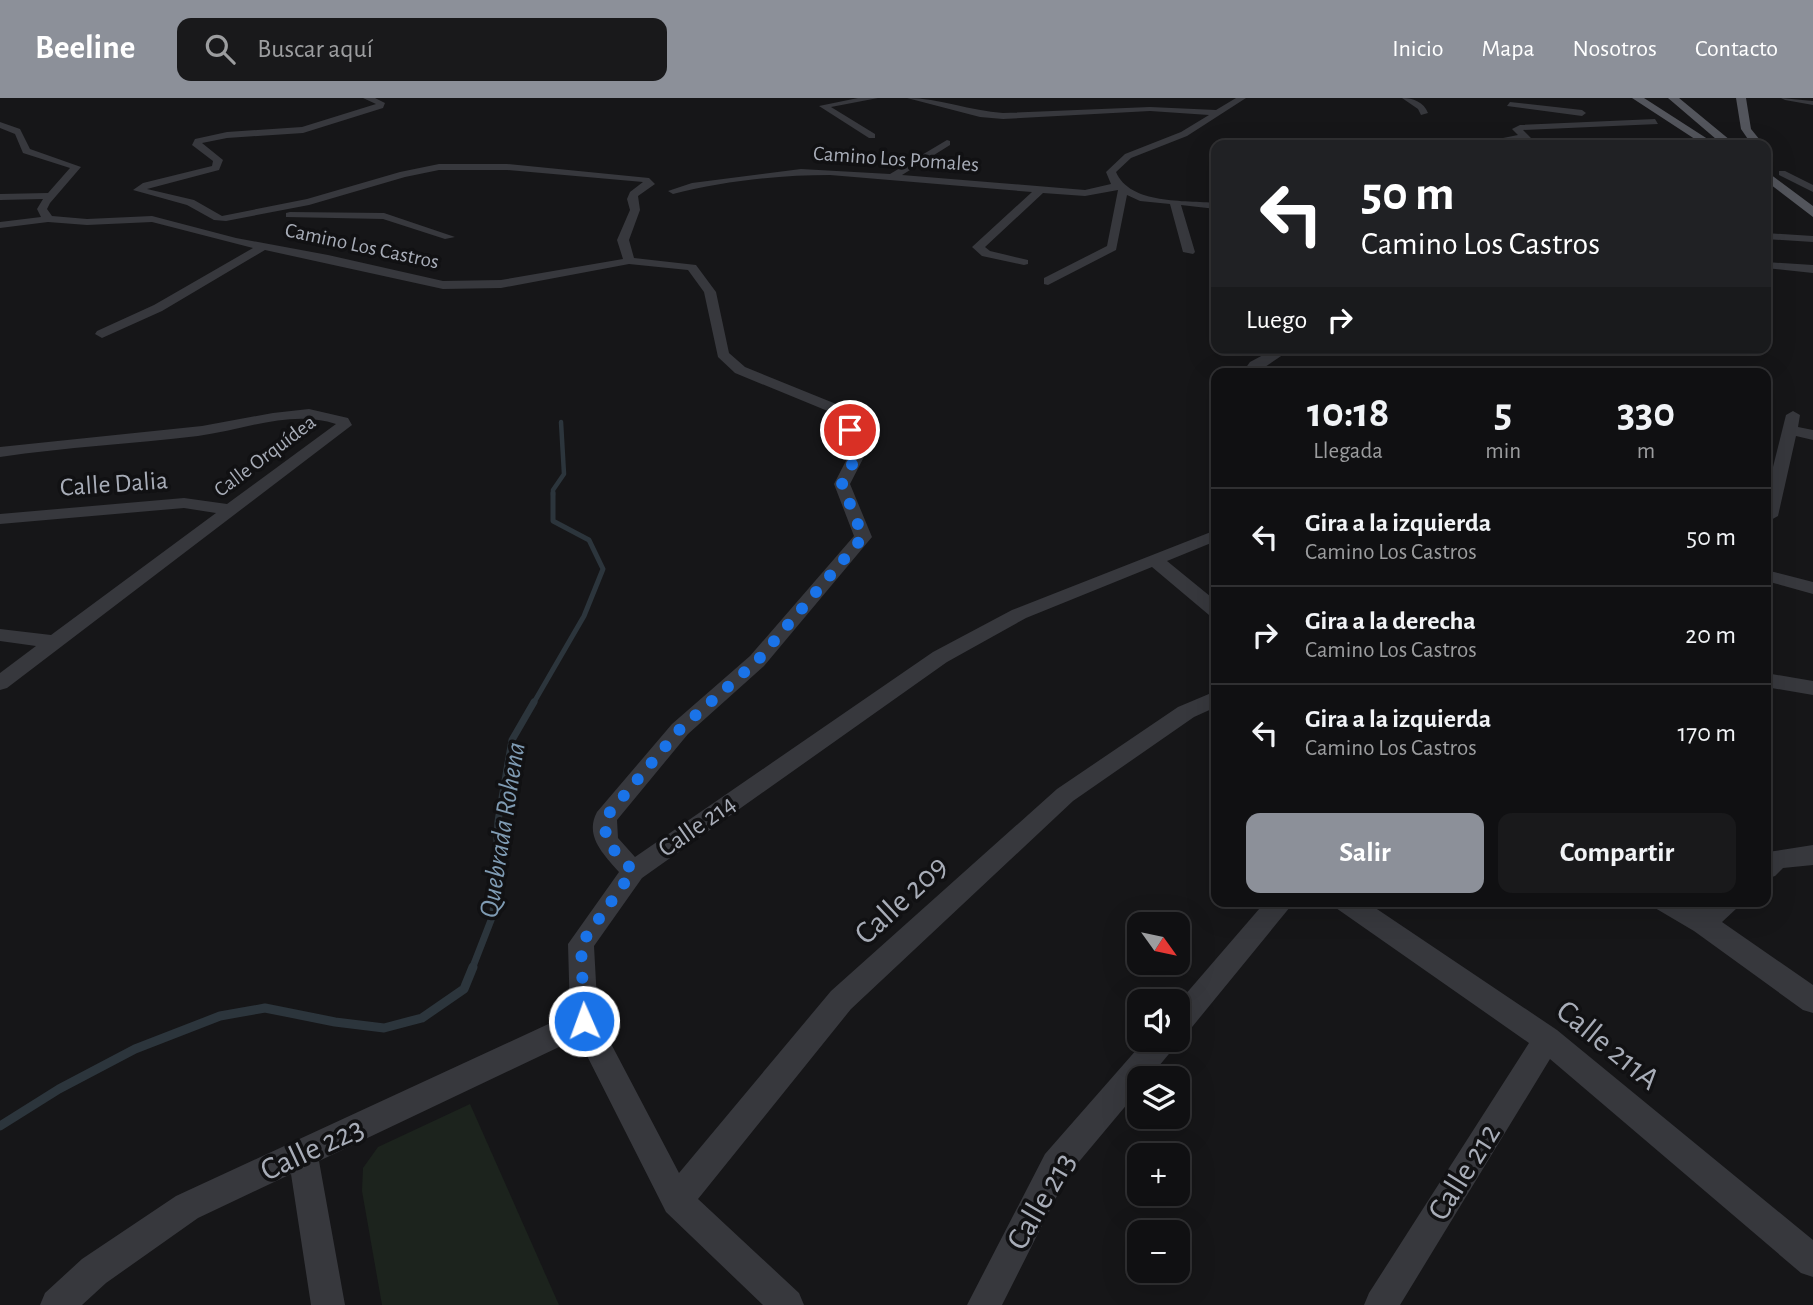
<!DOCTYPE html>
<html lang="es">
<meta charset="utf-8">
<style>
body{margin:0;font-family:"Alegreya Sans",sans-serif;background:#19191b;color:#f1f3f6;height:100vh;display:flex;flex-direction:column;font-size:26px;white-space:nowrap}
*{box-sizing:border-box;margin:0}
p{font-size:23px;color:#9c9d9f}
.icon{flex:none;width:38px;height:38px;fill:none;stroke:currentColor;stroke-width:2;stroke-linecap:round;stroke-linejoin:round}
.map{position:relative;flex:1;overflow:hidden}
.side{position:absolute;left:1211px;top:270px;width:560px;height:539px;display:flex;flex-direction:column;background:#101012;border-radius:14px;box-shadow:0 7px 28px #0002,0 0 0 2px #303032}
.side>*{flex:none}
.hud{position:absolute;left:1211px;top:42px;width:560px;height:214px;border-radius:14px;box-shadow:0 7px 28px #0002,0 0 0 2px #303032;background:#202124;color:#fff;overflow:hidden}
.needle{width:46px;rotate:123deg}
.buttons{position:absolute;left:1127px;top:814px;display:grid;gap:14px}
.buttons a{display:grid;place-items:center;width:63px;height:63px;border-radius:14px;background:#101012;box-shadow:0 7px 28px #0002,0 0 0 2px #303032;font-size:35px}
.pin{position:absolute;display:grid;place-items:center;width:60px;height:60px;color:#fff;margin:-30px;border:4px solid #fff;border-radius:50%;box-shadow:0 2px 7px #0007}
.me{position:absolute;width:77px;margin:-38px;rotate:358deg;stroke-linejoin:round;filter:drop-shadow(0 0 5px #0008)}
.turn{display:flex;align-items:center;gap:24px;height:147px;padding:0 35px;font-size:32px}
.turn .icon{width:91px;height:91px;stroke-width:2.5}
.turn b{display:block;font-size:49px;line-height:60px}
.then{display:flex;align-items:center;height:66px;padding:0 35px;background:#0003;gap:14px;font-size:26px}
.eta{display:flex;justify-content:space-evenly;align-items:center;height:119px;text-align:center}
.eta b{font-size:42px;font-weight:700;line-height:49px}
.cta{display:flex;gap:14px;margin-top:auto;padding:14px 35px}
.cta a{flex:1;height:80px;border-radius:14px;background:#8c9099;color:#fff;font-size:28px;font-weight:700;line-height:80px;text-align:center}
.cta a+a{background:#19191b;color:#f1f3f6}
ul{padding:0;list-style:none}
li{display:flex;align-items:center;gap:21px;height:98px;padding:0 35px;border-top:2px solid #303032}
li div{flex:1}
li b{display:block;font-size:26px}
li em{font-style:normal}
header{display:flex;align-items:center;gap:42px;box-sizing:border-box;height:98px;padding:0 35px;background:#8c9099;color:#fff}
header strong{font-size:33px}
nav{display:flex;gap:38px;margin-inline-start:auto;font-size:24px}
.search{width:490px;height:63px;background:#19191b;display:flex;align-items:center;gap:18px;box-sizing:border-box;padding:0 24px;border-radius:14px;color:#9c9d9f;font-size:26px}
.map>svg:first-child{display:block}
.green{fill:#1c231d}
.lines{fill:none;stroke-linecap:round;stroke-linejoin:round}
.stream-far3{stroke:#2c353c;stroke-width:4.5}
.stream-far2{stroke:#2c353c;stroke-width:5}
.stream-far1{stroke:#2c353c;stroke-width:7}
.stream{stroke:#2c353c;stroke-width:9}
.minor{fill:#37383d;fill-rule:evenodd}
.major{fill:#53555c;fill-rule:evenodd}
.route{stroke:#1a73e8;stroke-width:12;stroke-dasharray:0 21.6}
.labels{text-anchor:middle;dominant-baseline:central;stroke-width:7;stroke-linejoin:round;paint-order:stroke}
.far-street-label{font-size:21px;fill:#a8adb8;stroke:#111113}
.street-label{font-size:26px;fill:#a8adb8;stroke:#111113}
.water-label{font-size:28px;font-style:italic;fill:#7f9bb3;stroke:#111113}
.near-street-label{font-size:32px;fill:#a8adb8;stroke:#111113}
</style>
<header>
<strong>Beeline</strong>
<div class="search"><svg class="icon" aria-label="search" viewBox="0 0 24 24"><circle cx="10" cy="10" r="6"/><path d="M15 15l6 6"/></svg>Buscar aquí</div>
<nav><a>Inicio</a><a>Mapa</a><a>Nosotros</a><a>Contacto</a></nav>
</header>
<div class="map">
<svg width="1813" height="1207" viewBox="0 0 1813 1207">
<rect width="100%" height="100%" fill="#161618"/>
<path class="green" d="M 470,1006 L 559,1207 L 382,1207 L 362,1093 L 363,1070 L 378,1049 Z"/>
<g class="lines">
<path class="stream-far3" d="M 553,397 L 553,392 L 564,376 L 561,324"/>
<path class="stream-far2" d="M 533,606 L 584,518 L 603,471 L 589,442 L 553,423 L 553,395"/>
<path class="stream-far1" d="M 472,871 L 493,817 L 498,723 L 512,642 L 534,604"/>
<path class="stream" d="M 0,1028 L 59,991 L 135,951 L 220,918 L 265,910 L 335,924 L 384,930 L 422,920 L 464,891 L 473,869"/>
<path class="minor" d="M 363,0 L 375,0 L 385,5 L 383,10 L 303,35 L 227,40 L 202,45 L 223,62 L 219,72 L 147,91 L 194,102 L 222,118 L 307,101 L 400,74 L 439,66 L 507,66 L 649,80 L 655,86 L 638,98 L 640,112 L 629,142 L 634,160 L 696,167 L 716,194 L 729,255 L 745,269 L 846,310 L 868,351 L 850,386 L 872,439 L 764,568 L 688,636 L 617,722 L 618,740 L 635,759 L 933,554 L 1012,512 L 1216,432 L 1216,443 L 1167,463 L 1216,503 L 1216,519 L 1209,517 L 1152,469 L 1026,520 L 947,564 L 642,780 L 594,848 L 598,921 L 679,1075 L 831,893 L 1057,691 L 1178,609 L 1216,593 L 1216,609 L 1194,619 L 1073,703 L 851,911 L 698,1101 L 799,1195 L 804,1207 L 763,1207 L 666,1114 L 578,940 L 319,1063 L 345,1207 L 311,1207 L 291,1076 L 198,1120 L 106,1185 L 82,1207 L 40,1207 L 45,1195 L 82,1161 L 176,1098 L 570,916 L 568,846 L 619,774 C 604,757 584,738 597,714 L 672,626 L 750,558 L 854,438 L 834,386 L 852,351 L 835,316 L 735,275 L 718,259 L 704,194 L 688,172 L 629,166 L 501,190 L 443,191 L 265,152 L 162,213 L 102,240 L 95,236 L 97,233 L 154,207 L 253,150 L 152,124 L 87,127 L 48,124 L 0,130 L 0,124 L 41,119 L 37,111 L 43,101 L 0,102 L 0,96 L 48,95 L 70,70 L 23,55 L 15,36 L 0,30 L 0,24 L 20,31 L 30,51 L 81,69 L 50,105 L 47,111 L 52,118 L 87,121 L 152,118 L 236,140 L 328,157 L 443,183 L 501,182 L 623,161 L 617,142 L 630,112 L 627,101 L 630,94 L 643,84 L 507,72 L 439,72 L 405,79 L 309,107 L 226,123 L 214,122 L 187,107 L 133,92 L 143,85 L 212,68 L 213,63 L 192,47 L 195,41 L 227,34 L 302,29 L 376,6 Z
M 858,0 L 878,0 L 831,9 L 875,36 L 875,40 L 869,40 L 819,8 Z
M 907,0 C 939,0 971,13 1003,15 L 1150,9 L 1216,12 L 1236,0 L 1246,0 L 1187,38 L 1131,60 L 1116,74 C 1130,107 1185,102 1216,105 L 1216,111 L 1181,107 L 1195,154 L 1193,156 L 1183,154 L 1170,106 L 1140,103 L 1127,97 L 1116,152 L 1048,187 L 1044,186 L 1044,180 L 1107,148 L 1118,92 L 1085,98 L 1043,95 L 985,149 L 990,153 L 1028,162 L 1028,166 L 1024,167 L 982,158 L 972,149 L 1032,94 L 830,77 C 779,77 723,83 673,96 L 668,93 L 692,85 L 801,71 L 890,76 L 947,42 L 950,43 L 950,47 L 902,77 L 1085,92 L 1111,86 L 1106,74 L 1125,56 L 1181,34 L 1209,17 L 1150,13 L 1003,21 L 980,19 Z
M 1402,0 C 1413,0 1424,4 1428,15 L 1421,17 L 1418,11 Z
M 1781,0 L 1813,3 L 1813,7 L 1785,2 Z
M 1510,4 L 1582,12 L 1586,15 L 1582,18 L 1507,8 Z
M 1655,21 L 1658,26 L 1523,32 L 1531,40 C 1525,45 1509,45 1503,40 L 1518,37 L 1512,31 L 1520,27 Z
M 1779,73 L 1785,73 L 1813,87 L 1813,94 L 1779,77 Z
M 290,114 L 384,115 L 455,139 L 445,141 L 383,121 L 286,119 L 286,115 Z
M 1766,135 L 1813,138 L 1813,144 L 1766,141 Z
M 1766,164 L 1813,167 L 1813,175 L 1766,170 Z
M 1276,250 L 1293,250 L 1256,275 L 1242,275 L 1250,264 Z
M 309,311 L 348,320 L 352,327 L 7,590 L 0,592 L 0,575 L 36,548 L 0,543 L 0,531 L 51,537 L 216,415 L 184,410 L 0,426 L 0,416 L 184,400 L 227,406 L 336,326 C 291,311 244,332 198,338 C 132,346 66,349 0,359 L 0,349 L 202,328 L 273,315 Z
M 1793,313 L 1800,317 L 1798,329 L 1813,332 L 1813,342 L 1796,338 L 1778,418 L 1769,423 L 1766,422 L 1766,397 L 1786,317 Z
M 1766,472 L 1813,484 L 1813,496 L 1766,483 Z
M 1766,575 L 1813,583 L 1813,597 L 1766,589 Z
M 1813,747 L 1813,767 L 1783,770 L 1775,778 L 1766,781 L 1766,756 L 1768,754 Z
M 1266,803 L 1295,803 L 1188,934 L 1178,938 L 1178,905 Z
M 1332,803 L 1365,803 L 1557,932 L 1813,1142 L 1813,1179 L 1801,1175 L 1550,961 L 1400,1207 L 1364,1207 L 1369,1195 L 1529,945 L 1336,810 Z
M 1651,803 L 1687,803 L 1701,811 L 1710,803 L 1741,803 L 1737,810 L 1722,824 L 1813,887 L 1813,915 L 1803,912 L 1694,833 L 1655,810 Z
M 1145,942 L 1177,942 L 1173,951 L 1149,980 L 1139,980 L 1139,992 L 1067,1078 L 1002,1207 L 967,1207 L 1045,1056 Z"/>
<path class="major" d="M 1632,0 L 1644,0 L 1717,47 L 1704,47 Z
M 1668,0 L 1679,0 L 1736,47 L 1723,47 Z
M 1736,0 L 1746,0 L 1751,31 L 1764,47 L 1752,47 L 1741,31 Z
M 1766,73 L 1813,108 L 1813,119 L 1766,83 Z"/>
</g>
<g class="lines">
<path class="route" d="M 584,923 L 581,846 L 633,773 L 606,743 L 605,720 L 680,631 L 757,563 L 863,439 L 842,386 L 860,351 L 850,332"/>
</g>
<g class="labels">
<g class="far-street-label">
<text transform="translate(896 61) rotate(4)">Camino Los Pomales</text>
<text transform="translate(362 148) rotate(12)">Camino Los Castros</text>
<text transform="translate(265 358) rotate(-37)">Calle Orquídea</text>
</g>
<g class="street-label">
<text transform="translate(114 386) rotate(-4)">Calle Dalia</text>
<text transform="translate(697 728) rotate(-35)">Calle 214</text>
</g>
<g class="water-label">
<text transform="translate(503 732) rotate(-81)">Quebrada Rohena</text>
</g>
<g class="near-street-label">
<text transform="translate(901 802) rotate(-43)">Calle 209</text>
<text transform="translate(1608 947) rotate(39)">Calle 211A</text>
<text transform="translate(312 1051) rotate(-25)">Calle 223</text>
<text transform="translate(1464 1074) rotate(-58)">Calle 212</text>
<text transform="translate(1041 1103) rotate(-60)">Calle 213</text>
</g>
</g>
</svg>
<div class="buttons">
<a><svg class="needle" viewBox="-14 -14 28 28"><path d="M0-13l5 13h-10z" fill="#e53935"/><path d="M0 13l5-13h-10z" fill="#9c9d9f"/></svg></a>
<a><svg class="icon" aria-label="sound" viewBox="0 0 24 24"><path d="M4 9h4l5-4v14l-5-4H4zM17 9q2 3 0 6"/></svg></a>
<a><svg class="icon" aria-label="layers" viewBox="0 0 24 24"><path d="M12 4l9 5-9 5-9-5zM3 14l9 5 9-5"/></svg></a>
<a>+</a>
<a>−</a>
</div>
<div class="pin" style="left:850px;top:332px;background:#d93025"><svg class="icon" aria-label="arrive" viewBox="0 0 24 24"><path d="M6 21V4h12l-3 4 3 4H6"/></svg></div>
<svg class="me" style="left:584px;top:923px" viewBox="-20 -20 40 40"><circle r="17" fill="#1a73e8" stroke="#fff" stroke-width="3"/><path d="M0-11L8 9 0 5-8 9z" fill="#fff"/></svg>
<div class="hud">
<div class="turn"><svg class="icon" aria-label="left" viewBox="0 0 24 24"><path d="M17 20v-9H6M10 6l-5 5 5 5"/></svg><div><b>50 m</b>Camino Los Castros</div></div>
<div class="then">Luego<svg class="icon" aria-label="right" viewBox="0 0 24 24"><path d="M7 20v-9h11M14 6l5 5-5 5"/></svg></div>
</div>
<section class="side">
<div class="eta">
<div><b>10:18</b><p>Llegada</p></div>
<div><b>5</b><p>min</p></div>
<div><b>330</b><p>m</p></div>
</div>
<ul>
<li><svg class="icon" aria-label="left" viewBox="0 0 24 24"><path d="M17 20v-9H6M10 6l-5 5 5 5"/></svg><div><b>Gira a la izquierda</b><p>Camino Los Castros</p></div><em>50 m</em></li>
<li><svg class="icon" aria-label="right" viewBox="0 0 24 24"><path d="M7 20v-9h11M14 6l5 5-5 5"/></svg><div><b>Gira a la derecha</b><p>Camino Los Castros</p></div><em>20 m</em></li>
<li><svg class="icon" aria-label="left" viewBox="0 0 24 24"><path d="M17 20v-9H6M10 6l-5 5 5 5"/></svg><div><b>Gira a la izquierda</b><p>Camino Los Castros</p></div><em>170 m</em></li>
</ul>
<div class="cta"><a>Salir</a><a>Compartir</a></div>
</section>
</div>
